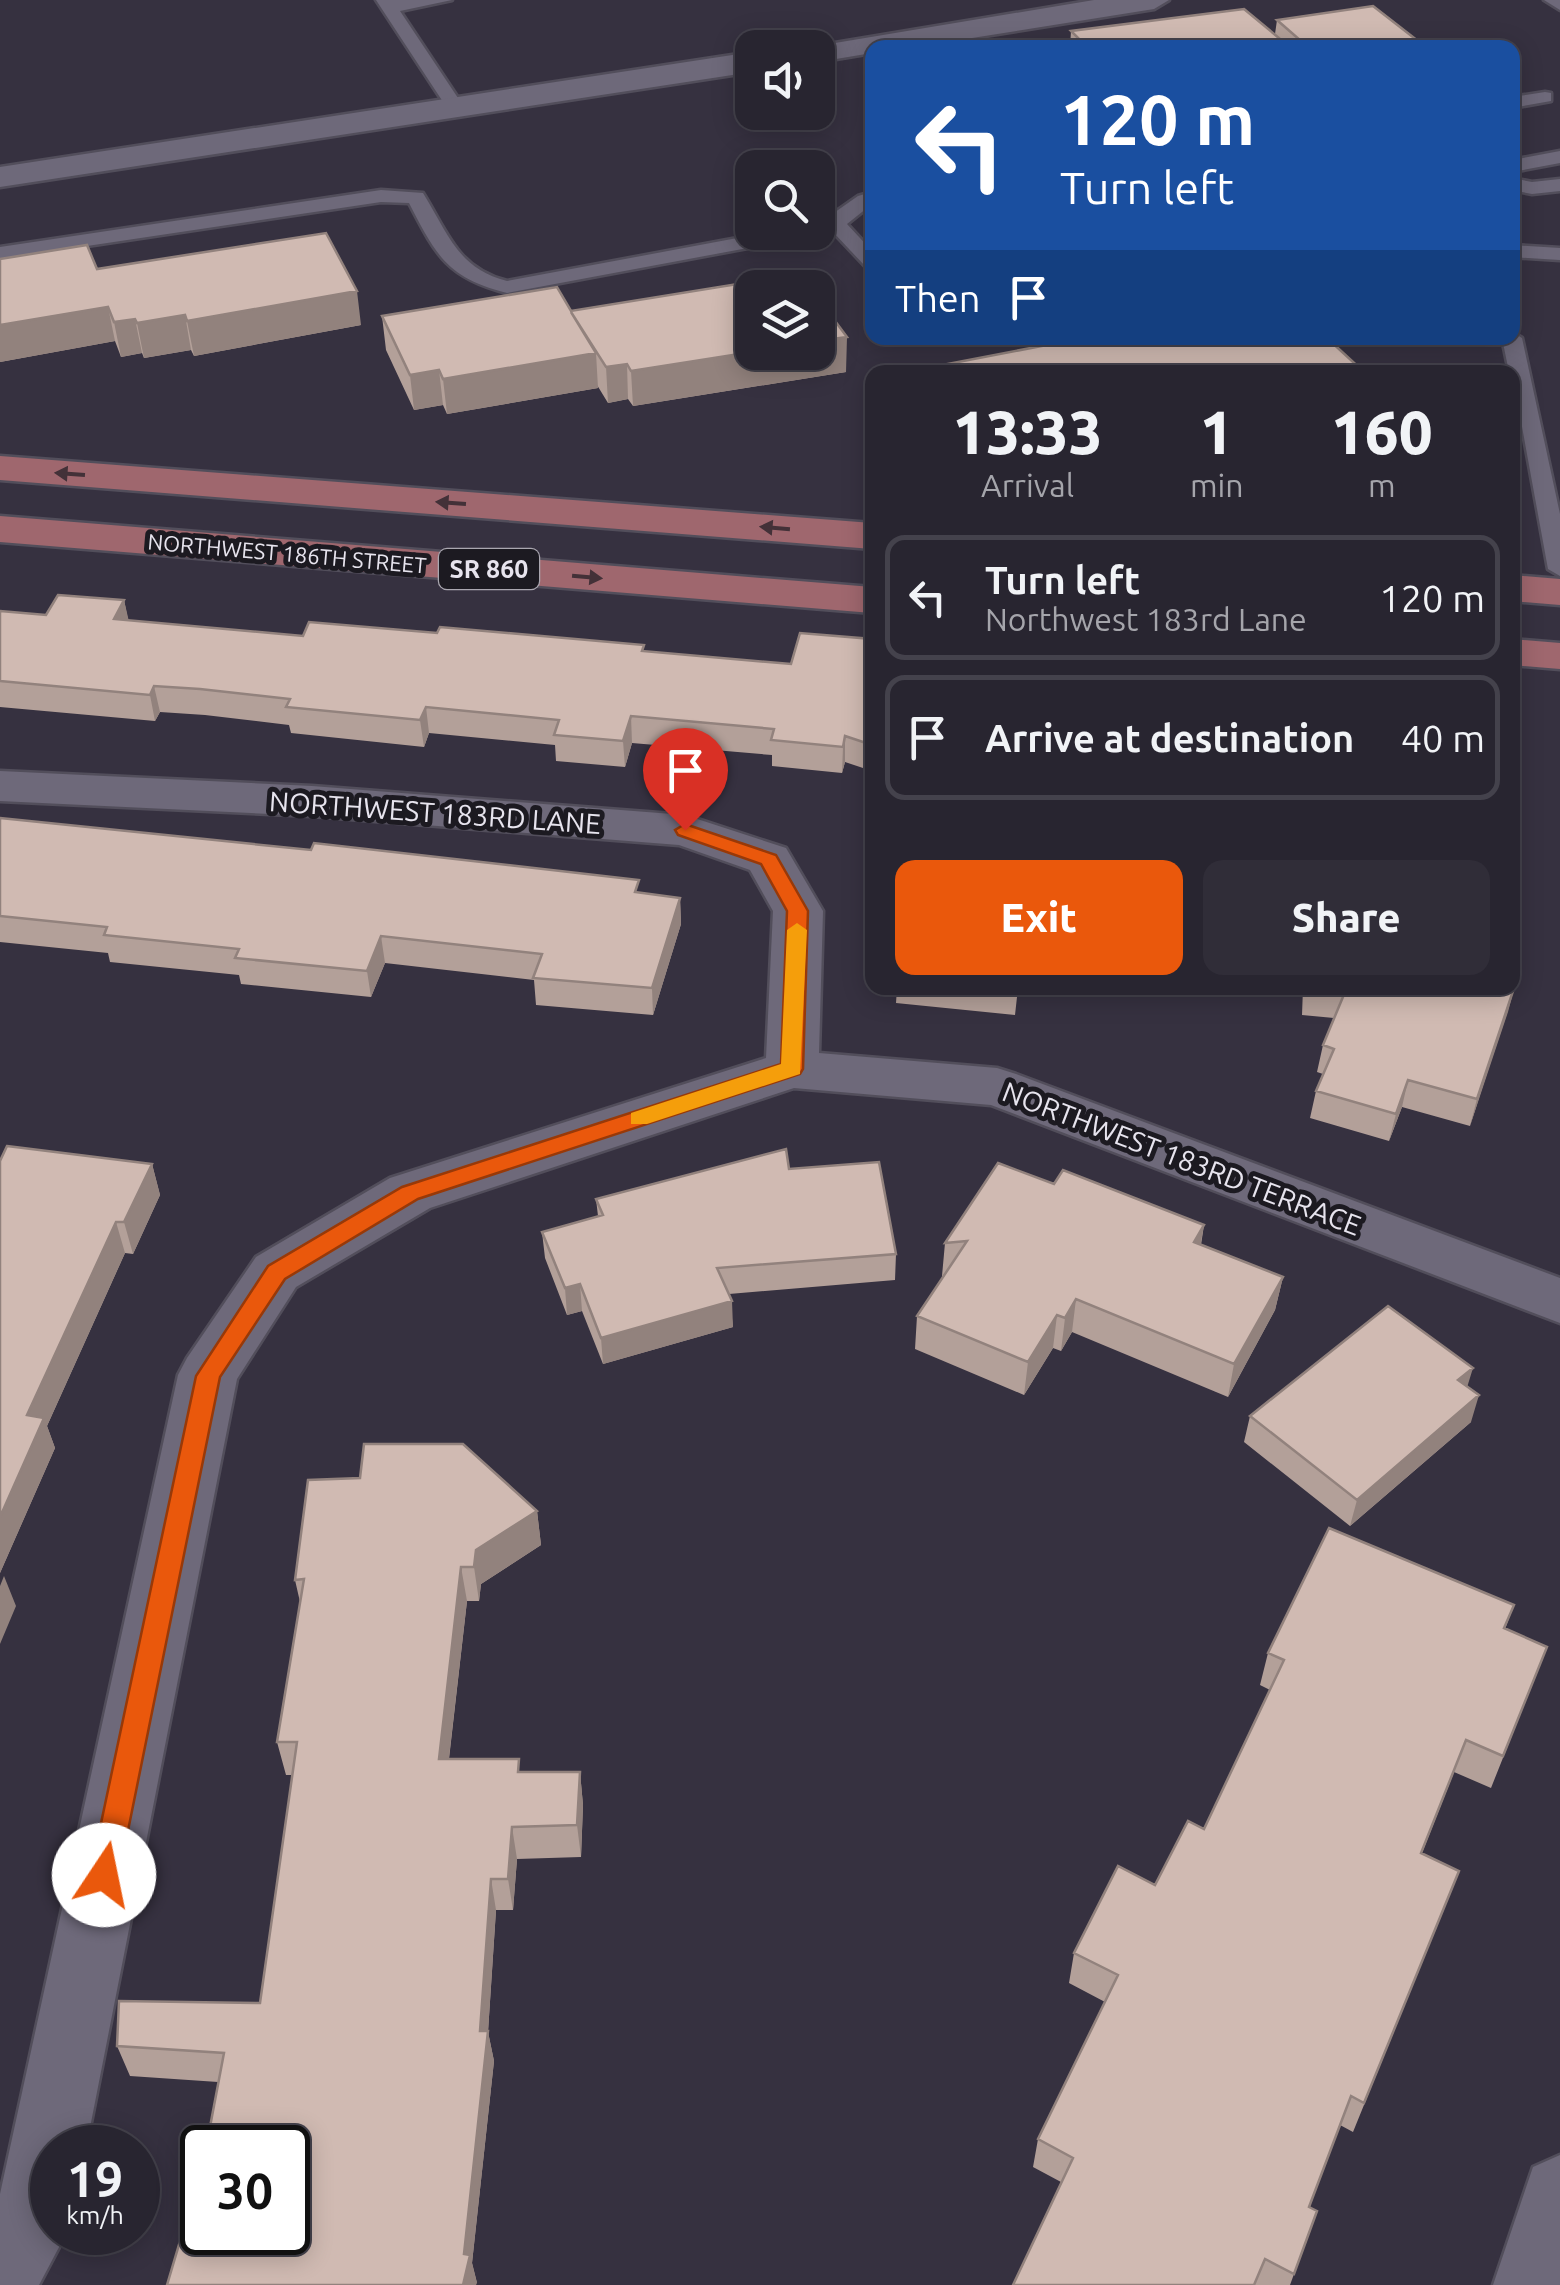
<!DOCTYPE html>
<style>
body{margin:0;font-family:Ubuntu,sans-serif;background:#302d38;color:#f1f3f6;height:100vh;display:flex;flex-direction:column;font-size:38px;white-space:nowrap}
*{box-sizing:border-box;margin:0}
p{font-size:32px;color:#a5a5ab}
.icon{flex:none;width:55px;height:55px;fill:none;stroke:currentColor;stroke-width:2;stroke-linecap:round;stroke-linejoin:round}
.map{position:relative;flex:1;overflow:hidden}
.side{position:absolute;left:865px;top:365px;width:655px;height:630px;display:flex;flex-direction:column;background:#282530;border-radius:20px;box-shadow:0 5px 25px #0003,0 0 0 2px #44424c}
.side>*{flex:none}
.guide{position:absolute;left:865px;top:40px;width:655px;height:305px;border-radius:20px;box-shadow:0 5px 25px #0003,0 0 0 2px #44424c;background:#1a4fa0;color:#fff;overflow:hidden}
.fabs{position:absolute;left:735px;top:30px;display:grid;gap:20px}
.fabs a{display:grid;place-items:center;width:100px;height:100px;border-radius:20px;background:#282530;box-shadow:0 5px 25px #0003,0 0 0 2px #44424c;font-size:50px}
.speed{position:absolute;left:30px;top:2125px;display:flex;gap:20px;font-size:50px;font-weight:700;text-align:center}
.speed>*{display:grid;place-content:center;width:130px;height:130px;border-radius:50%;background:#282530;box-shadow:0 5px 25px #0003,0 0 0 2px #44424c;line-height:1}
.speed small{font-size:25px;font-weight:400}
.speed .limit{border:5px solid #111;border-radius:15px;background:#fff;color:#111}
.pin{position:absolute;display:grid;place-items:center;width:85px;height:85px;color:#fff;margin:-102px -42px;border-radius:50% 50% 50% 0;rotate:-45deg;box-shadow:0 0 10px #0007}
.pin .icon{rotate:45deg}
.me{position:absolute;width:110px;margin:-55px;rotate:11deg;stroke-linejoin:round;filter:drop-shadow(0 0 8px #0008)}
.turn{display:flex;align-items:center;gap:35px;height:210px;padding:0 30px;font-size:45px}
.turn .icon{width:130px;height:130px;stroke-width:2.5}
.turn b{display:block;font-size:70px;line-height:85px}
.then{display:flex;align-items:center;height:95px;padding:0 30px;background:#0003;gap:20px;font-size:38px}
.eta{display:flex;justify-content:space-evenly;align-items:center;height:170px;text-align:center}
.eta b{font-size:60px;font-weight:800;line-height:70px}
.action{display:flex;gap:20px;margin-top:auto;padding:20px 30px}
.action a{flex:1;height:115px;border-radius:20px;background:#ea580c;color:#fff;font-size:40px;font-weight:800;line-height:115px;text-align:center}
.action a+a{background:#302d38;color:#f1f3f6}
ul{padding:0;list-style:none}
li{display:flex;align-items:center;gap:30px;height:125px;margin:0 20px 15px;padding:0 10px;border:5px solid #44424c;border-radius:20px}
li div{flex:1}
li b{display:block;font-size:38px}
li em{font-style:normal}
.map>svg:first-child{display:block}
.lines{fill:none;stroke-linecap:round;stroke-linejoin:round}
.lane-casing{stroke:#524e5b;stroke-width:5}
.street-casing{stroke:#524e5b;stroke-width:5}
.secondary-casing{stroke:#524e5b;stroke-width:5}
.primary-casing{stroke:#524e5b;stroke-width:5}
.lane{fill:#6e697a;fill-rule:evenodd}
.street{fill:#6e697a;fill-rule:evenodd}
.secondary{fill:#6e697a;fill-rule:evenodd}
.primary{fill:#9f676e;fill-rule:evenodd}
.wall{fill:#b3a099}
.shaded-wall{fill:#92827d}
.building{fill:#d0bab2;stroke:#92827d;stroke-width:2.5}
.oneway{fill:#433138}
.route{fill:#ea580c;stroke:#983908;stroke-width:2.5}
.slow{fill:#f59e0b}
.labels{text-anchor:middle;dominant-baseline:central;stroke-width:10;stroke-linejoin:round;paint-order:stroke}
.far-street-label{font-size:22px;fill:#e7e4ee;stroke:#1c1a21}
.shield{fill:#1c1a21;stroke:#aaa7b0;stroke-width:2.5}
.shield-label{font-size:25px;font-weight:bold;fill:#e7e4ee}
.street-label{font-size:28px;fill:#e7e4ee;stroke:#1c1a21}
</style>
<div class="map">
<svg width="1560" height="2285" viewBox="0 0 1560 2285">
<rect width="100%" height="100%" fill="#363140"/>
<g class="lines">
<g class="lane-casing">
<path id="lane" d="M 376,0 L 452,0 L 400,11 L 464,107 L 461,111 L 449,111 Z
M 1545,92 L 1551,93 L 1551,101 L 1512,108 L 1512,97 Z
M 1560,151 L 1560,163 L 1512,172 L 1512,160 Z
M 1512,178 L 1532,182 L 1560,179 L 1560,191 L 1532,194 L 1512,190 Z
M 381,190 L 423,193 C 448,233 457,268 507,281 L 770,232 L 818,232 L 818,224 L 858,196 L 872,192 L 872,204 L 847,224 L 872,251 L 872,268 L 865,266 L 833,232 L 507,293 C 447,278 436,255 409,203 L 381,202 L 0,259 L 0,247 Z
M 1512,245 L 1560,248 L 1560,260 L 1512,257 Z
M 1512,332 L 1522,338 L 1560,514 L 1560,576 L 1548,569 L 1512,372 L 1509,372 L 1502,338 L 1512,338 Z"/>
</g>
<g class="street-casing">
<path id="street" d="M 1094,0 L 1169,0 L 1154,9 L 909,48 L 872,48 L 872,53 L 818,62 L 818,48 L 805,48 Z
M 752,52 L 752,72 L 0,187 L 0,167 Z
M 0,771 L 312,786 L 685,815 L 786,848 L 823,911 L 819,1053 L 997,1068 L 1016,1074 L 1560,1278 L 1560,1323 L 991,1105 L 794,1088 L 430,1208 L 296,1287 L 237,1379 L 86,2148 L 52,2148 L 52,2232 L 67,2232 L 39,2285 L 0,2285 L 0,2194 L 178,1375 L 187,1358 L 256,1257 L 390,1178 L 766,1058 L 773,911 L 750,870 L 679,845 L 312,816 L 0,801 Z
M 1560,2155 L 1560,2285 L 1493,2285 L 1533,2167 Z"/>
</g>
<g class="secondary-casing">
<path id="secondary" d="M 1544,0 L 1560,0 L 1560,10 Z"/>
</g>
<g class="primary-casing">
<path id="primary" d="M 0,456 L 872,523 L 872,549 L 0,480 Z
M 0,516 L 872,587 L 872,613 L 0,542 Z
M 1512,575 L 1560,579 L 1560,605 L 1512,601 Z
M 1512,639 L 1560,643 L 1560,669 L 1512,665 Z"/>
</g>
<use href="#lane" class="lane"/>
<use href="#street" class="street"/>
<use href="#secondary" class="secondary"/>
<use href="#primary" class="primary"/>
</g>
<path class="wall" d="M 1277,20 L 1427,48 L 1070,48 L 1071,31 L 1275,34 Z
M 0,259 L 97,269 L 361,325 L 194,356 L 191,350 L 144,358 L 142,353 L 121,357 L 115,341 L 0,362 Z
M 571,311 L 846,372 L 633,406 L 628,399 L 608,403 L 597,385 L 598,388 L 447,414 L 443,405 L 414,410 L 386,350 L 382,316 Z
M 124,600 L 128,620 L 303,636 L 644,651 L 791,664 L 872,639 L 872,771 L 845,762 L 842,773 L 772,766 L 772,755 L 632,743 L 625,767 L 556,761 L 555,745 L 429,733 L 424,747 L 291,733 L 289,725 L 205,715 L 160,712 L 155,721 L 0,707 L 0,611 L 46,615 Z
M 0,818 L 680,898 L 681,924 L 653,1015 L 536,1005 L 534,980 L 385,963 L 371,997 L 241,984 L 239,975 L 110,962 L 108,953 L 0,942 Z
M 1515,985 L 1470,1126 L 1402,1107 L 1389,1141 L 1310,1118 L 1316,1091 L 1323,1074 L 1317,1072 L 1323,1045 L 1334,1018 L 1302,1015 L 1303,988 L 1512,988 Z
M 897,988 L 1018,988 L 1015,1015 L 896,1003 Z
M 0,1161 L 152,1164 L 160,1195 L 133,1254 L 125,1253 L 47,1426 L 55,1448 L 0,1573 Z
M 789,1169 L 896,1254 L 895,1280 L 729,1294 L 733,1327 L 603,1364 L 582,1311 L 567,1315 L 545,1258 L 542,1232 L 598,1216 L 596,1199 Z
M 1054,1184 L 1204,1225 L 1201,1245 L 1283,1277 L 1275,1310 L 1228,1397 L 1072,1332 L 1061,1351 L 1053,1348 L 1024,1395 L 915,1349 L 917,1316 L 944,1276 L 942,1276 L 945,1243 Z
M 1467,1386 L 1471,1422 L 1350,1526 L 1244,1442 L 1250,1416 Z
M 360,1478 L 537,1511 L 541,1545 L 481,1584 L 479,1601 L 467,1601 L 449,1759 L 521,1772 L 580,1772 L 583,1805 L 581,1857 L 517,1859 L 513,1910 L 496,1910 L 488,2032 L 494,2061 L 472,2263 L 477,2283 L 202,2167 L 218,2082 L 130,2076 L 117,2046 L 260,2003 L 292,1775 L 286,1775 L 277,1742 L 300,1602 L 295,1580 Z
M 1514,1605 L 1505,1629 L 1547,1647 L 1491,1788 L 1454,1772 L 1422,1853 L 1459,1871 L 1353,2132 L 1340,2125 L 1309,2207 L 1317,2211 L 1290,2285 L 1013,2285 L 1061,2182 L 1033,2167 L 1038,2139 L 1105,2002 L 1069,1983 L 1074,1953 L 1155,1885 L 1204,1829 L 1270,1690 L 1260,1685 L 1268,1653 Z"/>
<path class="shaded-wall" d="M 357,291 L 361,325 L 194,356 L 187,321 Z
M 108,307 L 115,341 L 0,362 L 0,325 Z
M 185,315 L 191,350 L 144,358 L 137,323 Z
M 135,319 L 142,353 L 121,357 L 114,322 Z
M 847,337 L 846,372 L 633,406 L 631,371 L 752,352 L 818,352 L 818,341 Z
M 596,353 L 598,388 L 447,414 L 443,379 Z
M 627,364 L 628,399 L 608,403 L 606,367 Z
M 439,370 L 443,405 L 414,410 L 410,375 Z
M 124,600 L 130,626 L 114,619 Z
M 154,686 L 160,712 L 155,721 L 150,695 Z
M 426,707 L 429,733 L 424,747 L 420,720 Z
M 631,716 L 632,743 L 625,767 L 623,741 Z
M 845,736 L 845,762 L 842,773 L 843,747 Z
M 680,898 L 681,924 L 653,1015 L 652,988 Z
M 381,936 L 385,963 L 371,997 L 367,971 Z
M 1515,985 L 1508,1012 L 1470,1126 L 1477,1099 Z
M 1408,1080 L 1402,1107 L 1389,1141 L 1396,1114 Z
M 152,1164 L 160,1195 L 133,1254 L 124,1222 Z
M 116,1222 L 125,1253 L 47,1426 L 55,1448 L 0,1573 L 0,1517 L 27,1415 Z
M 1204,1225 L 1198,1259 L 1194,1242 Z
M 1283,1277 L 1275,1310 L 1228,1397 L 1234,1364 Z
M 580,1284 L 582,1311 L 567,1315 L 565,1288 Z
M 1076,1299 L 1072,1332 L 1061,1351 L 1065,1318 Z
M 732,1301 L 733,1327 L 603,1364 L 601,1338 Z
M 1057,1315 L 1053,1348 L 1024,1395 L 1028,1362 Z
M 1473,1368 L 1465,1394 L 1458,1380 Z
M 1479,1395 L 1471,1422 L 1350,1526 L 1357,1500 Z
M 537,1511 L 541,1545 L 481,1584 L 479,1601 L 474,1567 L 476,1550 Z
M 461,1567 L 467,1601 L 445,1792 L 439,1759 Z
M 4,1576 L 16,1606 L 0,1644 L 0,1586 Z
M 580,1772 L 583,1805 L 581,1857 L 577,1825 Z
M 512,1827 L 517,1859 L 513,1910 L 508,1879 Z
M 491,1879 L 496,1910 L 488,2032 L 494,2061 L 472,2263 L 477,2283 L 476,2285 L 463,2285 L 464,2254 Z"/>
<path class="building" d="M 1373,6 L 1427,48 L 1309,48 L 1277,20 Z
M 1244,9 L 1291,48 L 1088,48 L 1071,31 Z
M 326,233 L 357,291 L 187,321 L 185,315 L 137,323 L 135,319 L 114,322 L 108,307 L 0,325 L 0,259 L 87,245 L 97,269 Z
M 800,274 L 810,288 L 752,288 L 752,352 L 631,371 L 627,364 L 606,367 L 571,312 L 596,353 L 443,379 L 439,370 L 410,375 L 382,316 L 557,287 L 571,311 Z
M 818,298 L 847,337 L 818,341 Z
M 1083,338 L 1327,338 L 1364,372 L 906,372 Z
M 58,595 L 124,600 L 114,619 L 303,636 L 309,622 L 437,633 L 440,627 L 644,645 L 642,651 L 791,664 L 800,633 L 872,639 L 872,745 L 845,736 L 843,747 L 771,740 L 774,729 L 631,716 L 623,741 L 554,735 L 559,720 L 426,707 L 420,720 L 286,707 L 290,699 L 200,689 L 154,686 L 150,695 L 0,681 L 0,611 L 46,615 Z
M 0,818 L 311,850 L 314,843 L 639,880 L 635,892 L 680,898 L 652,988 L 533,978 L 542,954 L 381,936 L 367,971 L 235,958 L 239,949 L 104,935 L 107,927 L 0,916 Z
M 1512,952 L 1515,985 L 1477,1099 L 1408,1080 L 1396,1114 L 1316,1091 L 1334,1049 L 1323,1045 L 1345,992 L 1307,988 L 1512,988 Z
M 7,1146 L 152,1164 L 124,1222 L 116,1222 L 27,1415 L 44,1418 L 0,1517 L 0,1161 Z
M 786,1149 L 789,1169 L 879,1162 L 896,1254 L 717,1268 L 732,1301 L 601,1338 L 580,1284 L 565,1288 L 542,1232 L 603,1215 L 596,1199 Z
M 998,1163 L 1054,1184 L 1063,1170 L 1204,1225 L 1194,1242 L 1283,1277 L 1234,1364 L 1076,1299 L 1065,1318 L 1057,1315 L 1028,1362 L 917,1316 L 967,1241 L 945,1243 Z
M 1388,1306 L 1473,1368 L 1458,1380 L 1479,1395 L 1357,1500 L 1250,1416 Z
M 364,1444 L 463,1444 L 537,1511 L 476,1550 L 474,1567 L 461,1567 L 439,1759 L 519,1759 L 518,1772 L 580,1772 L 577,1825 L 512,1827 L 508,1879 L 491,1879 L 480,2031 L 488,2031 L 464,2254 L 470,2255 L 463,2285 L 167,2285 L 202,2167 L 202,2232 L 288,2232 L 288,2148 L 206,2148 L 224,2053 L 117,2046 L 119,2001 L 260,2003 L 297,1742 L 277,1742 L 304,1579 L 295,1580 L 308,1480 L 360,1478 Z
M 1329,1528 L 1514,1605 L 1504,1628 L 1547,1647 L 1503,1756 L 1466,1740 L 1421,1853 L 1459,1871 L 1364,2103 L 1351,2096 L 1309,2207 L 1317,2211 L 1294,2274 L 1265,2259 L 1254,2285 L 1013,2285 L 1073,2158 L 1038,2139 L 1118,1975 L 1074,1953 L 1118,1866 L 1155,1885 L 1188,1821 L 1204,1829 L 1284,1660 L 1268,1653 Z"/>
<defs><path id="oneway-solid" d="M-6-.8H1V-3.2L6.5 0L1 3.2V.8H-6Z" transform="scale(2.5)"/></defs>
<g class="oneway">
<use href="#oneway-solid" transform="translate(70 474) rotate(-176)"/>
<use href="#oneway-solid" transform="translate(451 503) rotate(-176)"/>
<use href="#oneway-solid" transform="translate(775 528) rotate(-175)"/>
<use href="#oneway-solid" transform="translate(587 577) rotate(5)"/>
</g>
<path class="route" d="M 685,824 L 776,855 L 808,911 L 803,1069 L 800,1074 L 418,1199 L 285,1279 L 220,1377 L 119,1875 L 115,1885 L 104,1889 L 94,1885 L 90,1875 L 196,1376 L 268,1266 L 402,1187 L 781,1064 L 787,911 L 761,864 L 678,835 L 675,830 Z"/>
<path class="slow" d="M 797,923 L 807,930 L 800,1074 L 647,1124 L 631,1124 L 631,1113 L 781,1064 L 787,930 Z"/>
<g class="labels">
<g class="far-street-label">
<text transform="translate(287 553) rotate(5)">NORTHWEST 186TH STREET</text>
</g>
<rect class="shield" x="439" y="549" width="100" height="40" rx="8"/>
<g class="shield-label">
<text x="489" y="569">SR 860</text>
</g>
<g class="street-label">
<text transform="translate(435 812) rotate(4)">NORTHWEST 183RD LANE</text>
<text transform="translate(1182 1158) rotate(21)">NORTHWEST 183RD TERRACE</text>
</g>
</g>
</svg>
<div class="fabs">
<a><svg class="icon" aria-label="sound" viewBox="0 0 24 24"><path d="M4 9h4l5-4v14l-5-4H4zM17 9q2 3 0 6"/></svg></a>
<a><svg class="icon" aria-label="search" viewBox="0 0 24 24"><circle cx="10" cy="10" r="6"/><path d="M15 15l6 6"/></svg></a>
<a><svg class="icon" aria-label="layers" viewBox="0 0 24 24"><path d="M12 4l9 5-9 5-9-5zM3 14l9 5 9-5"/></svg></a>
</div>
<div class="speed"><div>19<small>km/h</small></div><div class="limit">30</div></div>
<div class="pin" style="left:685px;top:830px;background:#d93025"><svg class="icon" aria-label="arrive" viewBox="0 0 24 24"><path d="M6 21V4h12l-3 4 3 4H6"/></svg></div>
<svg class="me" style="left:104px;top:1875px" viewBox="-20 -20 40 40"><circle r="19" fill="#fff"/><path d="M0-13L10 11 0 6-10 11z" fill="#ea580c"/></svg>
<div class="guide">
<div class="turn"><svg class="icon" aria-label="left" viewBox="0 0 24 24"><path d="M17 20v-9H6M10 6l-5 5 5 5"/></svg><div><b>120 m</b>Turn left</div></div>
<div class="then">Then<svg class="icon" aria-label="arrive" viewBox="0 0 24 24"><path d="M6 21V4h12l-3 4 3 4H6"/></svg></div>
</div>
<section class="side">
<div class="eta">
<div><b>13:33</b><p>Arrival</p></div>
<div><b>1</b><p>min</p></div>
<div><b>160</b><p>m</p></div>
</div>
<ul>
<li><svg class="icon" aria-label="left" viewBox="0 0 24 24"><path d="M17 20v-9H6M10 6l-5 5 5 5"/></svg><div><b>Turn left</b><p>Northwest 183rd Lane</p></div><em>120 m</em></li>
<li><svg class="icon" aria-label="arrive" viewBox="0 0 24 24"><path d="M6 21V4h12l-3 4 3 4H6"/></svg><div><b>Arrive at destination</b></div><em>40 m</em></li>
</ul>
<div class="action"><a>Exit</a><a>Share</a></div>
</section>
</div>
